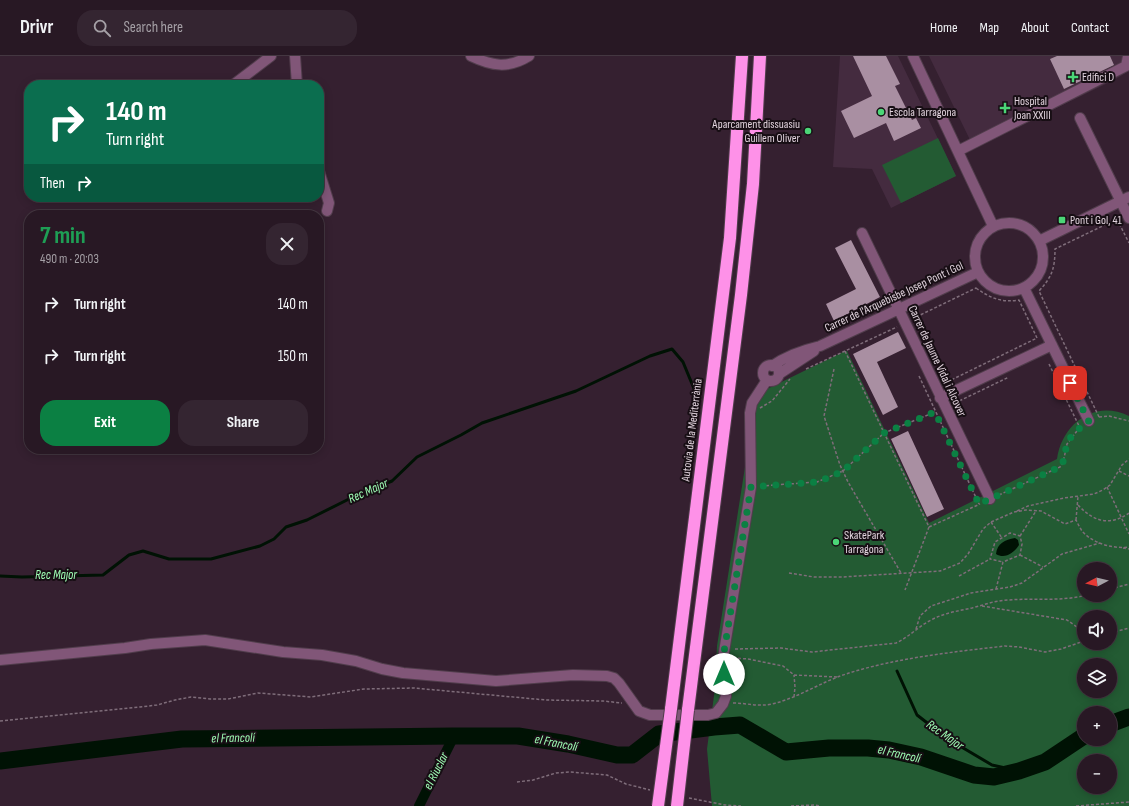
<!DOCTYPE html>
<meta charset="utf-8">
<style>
body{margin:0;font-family:"Sofia Sans Condensed",sans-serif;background:#342531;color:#f1f3f6;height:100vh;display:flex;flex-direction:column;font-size:15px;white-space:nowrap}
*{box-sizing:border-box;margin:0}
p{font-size:13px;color:#a5a0a6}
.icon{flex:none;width:22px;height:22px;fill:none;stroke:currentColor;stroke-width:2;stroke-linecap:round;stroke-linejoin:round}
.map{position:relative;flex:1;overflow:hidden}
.side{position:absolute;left:24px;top:154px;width:300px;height:244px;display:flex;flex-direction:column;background:#281824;border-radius:16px;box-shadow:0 2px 10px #0003,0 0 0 1px #443741}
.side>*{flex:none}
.guide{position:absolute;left:24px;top:24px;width:300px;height:122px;border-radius:16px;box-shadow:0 2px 10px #0003,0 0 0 1px #443741;background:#0b6e4f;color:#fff;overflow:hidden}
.needle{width:26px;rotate:263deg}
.tools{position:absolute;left:1077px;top:506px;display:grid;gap:8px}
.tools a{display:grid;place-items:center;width:40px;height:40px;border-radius:50%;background:#281824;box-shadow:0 2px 10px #0003,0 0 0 1px #443741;font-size:20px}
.pin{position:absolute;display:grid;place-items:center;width:34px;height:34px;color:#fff;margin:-17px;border-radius:8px;box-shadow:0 2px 6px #0006}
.me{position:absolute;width:44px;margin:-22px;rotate:0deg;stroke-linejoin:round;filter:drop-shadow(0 0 3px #0008)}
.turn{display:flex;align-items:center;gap:14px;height:84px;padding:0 16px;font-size:18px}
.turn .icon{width:52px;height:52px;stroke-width:2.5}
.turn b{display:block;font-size:28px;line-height:34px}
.then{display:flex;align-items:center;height:38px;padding:0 16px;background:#0003;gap:8px;font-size:15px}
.round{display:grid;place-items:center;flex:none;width:42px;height:42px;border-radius:16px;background:#342531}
.head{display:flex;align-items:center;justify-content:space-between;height:68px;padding:0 16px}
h1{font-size:24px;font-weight:700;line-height:30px;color:#1e9e55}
.button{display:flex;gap:8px;margin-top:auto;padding:8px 16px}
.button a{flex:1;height:46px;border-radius:16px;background:#0b8043;color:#fff;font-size:16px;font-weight:700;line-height:46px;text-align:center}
.button a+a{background:#342531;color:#f1f3f6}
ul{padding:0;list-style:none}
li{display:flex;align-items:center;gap:12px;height:52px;padding:0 16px}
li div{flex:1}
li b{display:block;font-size:15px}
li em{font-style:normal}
header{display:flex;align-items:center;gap:24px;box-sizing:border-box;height:56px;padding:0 20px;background:#281824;border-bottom:1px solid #443741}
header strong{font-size:19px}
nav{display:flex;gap:22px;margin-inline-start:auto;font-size:14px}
.search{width:280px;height:36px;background:#342531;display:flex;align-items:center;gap:10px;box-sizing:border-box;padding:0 14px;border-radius:16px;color:#a5a0a6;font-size:15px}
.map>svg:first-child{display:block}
.built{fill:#442b3f}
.green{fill:#235b33;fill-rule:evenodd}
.water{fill:#001204}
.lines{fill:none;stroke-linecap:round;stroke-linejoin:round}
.stream{stroke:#001204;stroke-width:3}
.canal{stroke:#001204;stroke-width:10}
.river{stroke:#001204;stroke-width:17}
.building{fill:#a98fa2}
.minor-casing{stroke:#513d4c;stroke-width:12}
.highway-casing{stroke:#513d4c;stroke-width:14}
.path{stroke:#7f6d7a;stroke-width:1.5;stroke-dasharray:3 2;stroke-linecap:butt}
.minor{stroke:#815678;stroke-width:10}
.highway{stroke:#fe91e8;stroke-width:12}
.highway-bridge-casing{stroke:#513d4c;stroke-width:14;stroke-linecap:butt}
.highway-bridge{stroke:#fe91e8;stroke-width:12}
.route{stroke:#0b8043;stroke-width:7;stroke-dasharray:0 12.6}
.poi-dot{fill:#4bd677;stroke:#170e14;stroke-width:1.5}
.labels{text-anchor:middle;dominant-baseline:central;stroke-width:4;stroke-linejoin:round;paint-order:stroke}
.poi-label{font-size:12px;fill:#e1d3dd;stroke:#170e14;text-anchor:start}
.street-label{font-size:12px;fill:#e1d3dd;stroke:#170e14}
.water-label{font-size:13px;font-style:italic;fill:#9efeb4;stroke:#170e14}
</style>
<header>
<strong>Drivr</strong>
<div class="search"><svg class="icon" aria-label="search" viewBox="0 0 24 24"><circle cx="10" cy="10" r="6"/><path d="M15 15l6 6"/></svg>Search here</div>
<nav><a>Home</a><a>Map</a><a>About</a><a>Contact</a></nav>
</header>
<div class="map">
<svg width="1129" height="750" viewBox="0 0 1129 750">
<rect width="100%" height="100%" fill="#352030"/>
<path class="built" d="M 840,0 L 898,0 L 956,120 L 891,152 L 872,113 L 833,111 Z
M 929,0 L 1129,0 L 1129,15 L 1114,24 L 974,92 Z"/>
<path class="green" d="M 938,82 L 956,120 L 901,147 L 882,109 Z
M 845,295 L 847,295 L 929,467 L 1057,403 C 1062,368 1094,343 1129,360 L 1129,750 L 712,750 L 707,693 L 715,632 L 717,590 L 755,347 L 759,337 ZM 1084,513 L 1110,513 L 1110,539 L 1084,539 ZM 1084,561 L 1110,561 L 1110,587 L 1084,587 ZM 1084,609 L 1110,609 L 1110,635 L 1084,635 ZM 1084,657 L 1110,657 L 1110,683 L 1084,683 ZM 1084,705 L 1110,705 L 1110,731 L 1084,731 Z"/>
<path class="water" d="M 1015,482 L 1018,484 L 1019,489 C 1015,496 1005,504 996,498 C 997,487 1005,484 1015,482 Z"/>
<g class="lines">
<path class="stream" d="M 0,520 L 22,521 L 103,519 L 129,499 L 143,495 L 169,503 L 211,503 L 260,490 L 274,483 L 286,471 L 307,464 L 355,440 L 392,425 L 417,401 L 461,379 L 482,367 L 576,335 L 650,300 L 672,293 L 683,306 L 697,340
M 897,615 L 917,659 L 948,683 L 992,709 L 1019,715"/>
<path class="canal" d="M 419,750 L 454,680"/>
<path class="river" d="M 1110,668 L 1129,661
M 0,705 L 182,683 L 454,680 L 518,680 L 568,688 L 617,699 L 632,699 L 659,678 L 714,671 L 740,669 L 786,696 L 829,692 L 868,692 L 889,694 L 921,701 L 974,719 L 994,721 L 1019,715 L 1045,706 L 1084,680"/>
</g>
<path class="building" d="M 853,0 L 886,0 L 900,28 L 895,30 L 912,64 L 916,62 L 921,72 L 894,85 L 886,67 L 854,82 L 841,55 L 872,40 Z
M 1057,0 L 1110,0 L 1114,9 L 1064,33 L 1050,3 Z
M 851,184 L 880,241 L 834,265 L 826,248 L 856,233 L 835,192 Z
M 898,276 L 906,292 L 877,306 L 898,351 L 883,359 L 853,298 Z
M 908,375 L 944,453 L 927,461 L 891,383 Z"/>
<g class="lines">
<g class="minor-casing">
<path id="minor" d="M 295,0 L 297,29
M 471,0 C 492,10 508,13 529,0
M 913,0 L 993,170
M 233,29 L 271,0
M 1080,62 L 1129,162
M 958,95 L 1126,10 L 1128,0
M 319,115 L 329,147 L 327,155
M975 201a34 34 0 1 1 68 0a34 34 0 1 1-68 0Z
M 862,177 L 990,443
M 1039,185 L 1129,141
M 1024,232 L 1089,365
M763 317a8 8 0 1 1 16 0a8 8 0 1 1-16 0Z
M 772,310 C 786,300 803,294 820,290 L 978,216
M 779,318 L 814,295
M 940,342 L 1052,289
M 0,604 L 125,592 L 151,588 L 205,584 L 283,596 L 322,599 L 356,605 L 382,613 L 403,617 L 496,625 L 573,619 L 607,620 L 614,622 L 619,627 L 639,655 L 650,659 L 708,659 L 716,657 L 723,648 L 726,640 L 723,602 L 751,431 L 750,357 L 752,347 L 767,324"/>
</g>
<g class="highway-casing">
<path id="highway" d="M 671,653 L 730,182 L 742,0
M 688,654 L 741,239 L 753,128 L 760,0"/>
</g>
<path class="path" d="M 976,232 C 990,242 1002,247 1019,244 L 1037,282 L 945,327 L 914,262 Z
M 845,295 L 929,471 L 905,534
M 1049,308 L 1080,372
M 806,313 L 897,271
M 834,313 L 824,360 L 840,409 L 848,426 L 901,517
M 919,320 L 979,448
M 955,347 L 1009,321
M 760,352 L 772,345 L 790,323
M 1099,361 L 1039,235 C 1052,221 1055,212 1055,193 L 1117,163 L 1129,187
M 1099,361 L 1109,360 L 1129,365
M 1119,415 L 1129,420
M 761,430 L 817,426 L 843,415 L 884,377 L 935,356
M 1107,431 L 1129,478
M 999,439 L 1060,411 L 1063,407 L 1067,388 L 1080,371
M 1078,449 C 1093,465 1109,471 1129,457
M 1017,455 L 1028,450 L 1064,442 L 1094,438 L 1103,434 L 1110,429 L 1122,409 L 1129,403
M 1076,464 L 1078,440
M 991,466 L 1002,482
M 929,471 L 980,448
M 1020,480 L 1036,455
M 1123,492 L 1129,493
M 1020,499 L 1043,511
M 789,517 L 814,521 L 842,521 L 940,515 L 960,507 L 968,498 L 983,473 L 991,466 L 1014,456 L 1026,454 L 1041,455 L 1065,468 L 1076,464 C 1078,468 1080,472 1082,475 C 1093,488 1114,493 1129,491
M 959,520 L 990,503
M 996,533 L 1003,506 L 1020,499 L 1022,488 L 1020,480 L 1010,477 L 995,486 L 990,503 L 1003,506
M 1110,533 L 1129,528
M 982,550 L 1067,564 L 1084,576
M 916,573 L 920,560 L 931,550 L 971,537 L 1010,531 L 1022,527 L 1062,498 L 1100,487
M 1110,577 L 1129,572
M 735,593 L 781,592 L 812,596 L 896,587 C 909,581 919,570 931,564 C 944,557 958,555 972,552 C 979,550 986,548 993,546 C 1024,540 1057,547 1087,539
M 733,602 L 748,603 L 783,610 L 794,619 L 837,621
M 794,641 L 795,631 L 794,619
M 733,647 C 747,647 758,651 772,648 C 798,642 821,626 846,618 C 895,602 953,596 1005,590 L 1019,591 L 1045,596 L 1061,593 L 1084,585
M 0,665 L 140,651 L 157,649 L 175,644 L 191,641 L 210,643 L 228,643 L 258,637 L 311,641 L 364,633 L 414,632 L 546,644 L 603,645 L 622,647
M 517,726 L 533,724 L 556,717 L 570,716 L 607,719 L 626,728 L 650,734
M 689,742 L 725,749 L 741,750
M 791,750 L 814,749 L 820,750
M 1076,750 L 1129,746"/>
<use href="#minor" class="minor"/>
<use href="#highway" class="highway"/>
<g class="highway-bridge-casing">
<path id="highway-bridge" d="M 658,750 L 671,653
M 677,750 L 688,654"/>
</g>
<use href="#highway-bridge" class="highway-bridge"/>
</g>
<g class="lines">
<path class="route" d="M 724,618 L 723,602 L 751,431 L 817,426 L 830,421 L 843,415 L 884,377 L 935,356 L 979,448 L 1060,411 C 1065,405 1064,397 1067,389 C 1070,379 1080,371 1089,366 L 1070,327"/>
</g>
<g class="poi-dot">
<path d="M1071 15h4v4h4v4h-4v4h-4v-4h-4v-4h4z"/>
<path d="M1003 46h4v4h4v4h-4v4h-4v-4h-4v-4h4z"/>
<circle cx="881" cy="56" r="4"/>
<circle cx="808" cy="75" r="4"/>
<rect x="1058" y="160" width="8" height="8" rx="2"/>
<circle cx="836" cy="486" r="4"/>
</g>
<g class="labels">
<g class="poi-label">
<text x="1082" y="21">Edifici D</text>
<text x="1014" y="45">Hospital<tspan x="1014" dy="14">Joan XXIII</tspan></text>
<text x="889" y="56">Escola Tarragona</text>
<text x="800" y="68" text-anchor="end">Aparcament dissuasiu<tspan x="800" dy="14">Guillem Oliver</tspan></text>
<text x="1070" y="164">Pont i Gol, 41</text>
<text x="844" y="479">SkatePark<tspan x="844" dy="14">Tarragona</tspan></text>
</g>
<g class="street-label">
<text transform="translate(894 241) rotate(-25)">Carrer de l'Arquebisbe Josep Pont i Gol</text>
<text transform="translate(937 305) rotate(65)">Carrer de Jaume Vidal i Alcover</text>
<text transform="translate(692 374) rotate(-83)">Autovia de la Mediterrània</text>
</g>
<g class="water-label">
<text transform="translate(368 435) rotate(-24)">Rec Major</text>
<text x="56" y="519">Rec Major</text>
<text transform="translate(945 679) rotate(35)">Rec Major</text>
<text transform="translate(233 682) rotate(-1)">el Francolí</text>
<text transform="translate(556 687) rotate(11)">el Francolí</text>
<text transform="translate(899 698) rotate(13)">el Francolí</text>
<text transform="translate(436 715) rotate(-63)">el Riuclar</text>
</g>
</g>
</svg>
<div class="tools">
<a><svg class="needle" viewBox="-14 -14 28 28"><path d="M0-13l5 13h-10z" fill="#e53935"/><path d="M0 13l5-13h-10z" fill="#a5a0a6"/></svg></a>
<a><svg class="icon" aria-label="sound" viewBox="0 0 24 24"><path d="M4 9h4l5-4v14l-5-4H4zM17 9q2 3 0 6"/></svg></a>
<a><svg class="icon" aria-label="layers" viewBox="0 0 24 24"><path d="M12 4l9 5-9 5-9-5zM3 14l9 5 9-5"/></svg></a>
<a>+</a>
<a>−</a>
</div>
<div class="pin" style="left:1070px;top:327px;background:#d93025"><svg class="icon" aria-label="arrive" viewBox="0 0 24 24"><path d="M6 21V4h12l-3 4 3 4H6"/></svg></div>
<svg class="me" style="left:724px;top:618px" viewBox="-20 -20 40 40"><circle r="19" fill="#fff"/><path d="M0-13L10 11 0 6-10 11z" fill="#0b8043"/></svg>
<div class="guide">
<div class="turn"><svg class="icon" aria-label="right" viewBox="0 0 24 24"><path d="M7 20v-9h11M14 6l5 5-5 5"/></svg><div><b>140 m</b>Turn right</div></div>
<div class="then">Then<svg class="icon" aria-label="right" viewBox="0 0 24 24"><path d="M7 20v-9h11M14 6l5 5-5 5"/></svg></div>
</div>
<section class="side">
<div class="head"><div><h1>7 min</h1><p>490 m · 20:03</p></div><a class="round"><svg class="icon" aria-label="close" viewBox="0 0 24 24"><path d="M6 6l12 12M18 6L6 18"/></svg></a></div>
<ul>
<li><svg class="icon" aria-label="right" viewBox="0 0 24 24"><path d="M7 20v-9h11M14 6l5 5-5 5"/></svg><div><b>Turn right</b></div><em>140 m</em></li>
<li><svg class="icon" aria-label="right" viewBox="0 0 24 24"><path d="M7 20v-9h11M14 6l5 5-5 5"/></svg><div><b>Turn right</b></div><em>150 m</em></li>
</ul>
<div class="button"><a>Exit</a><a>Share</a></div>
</section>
</div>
